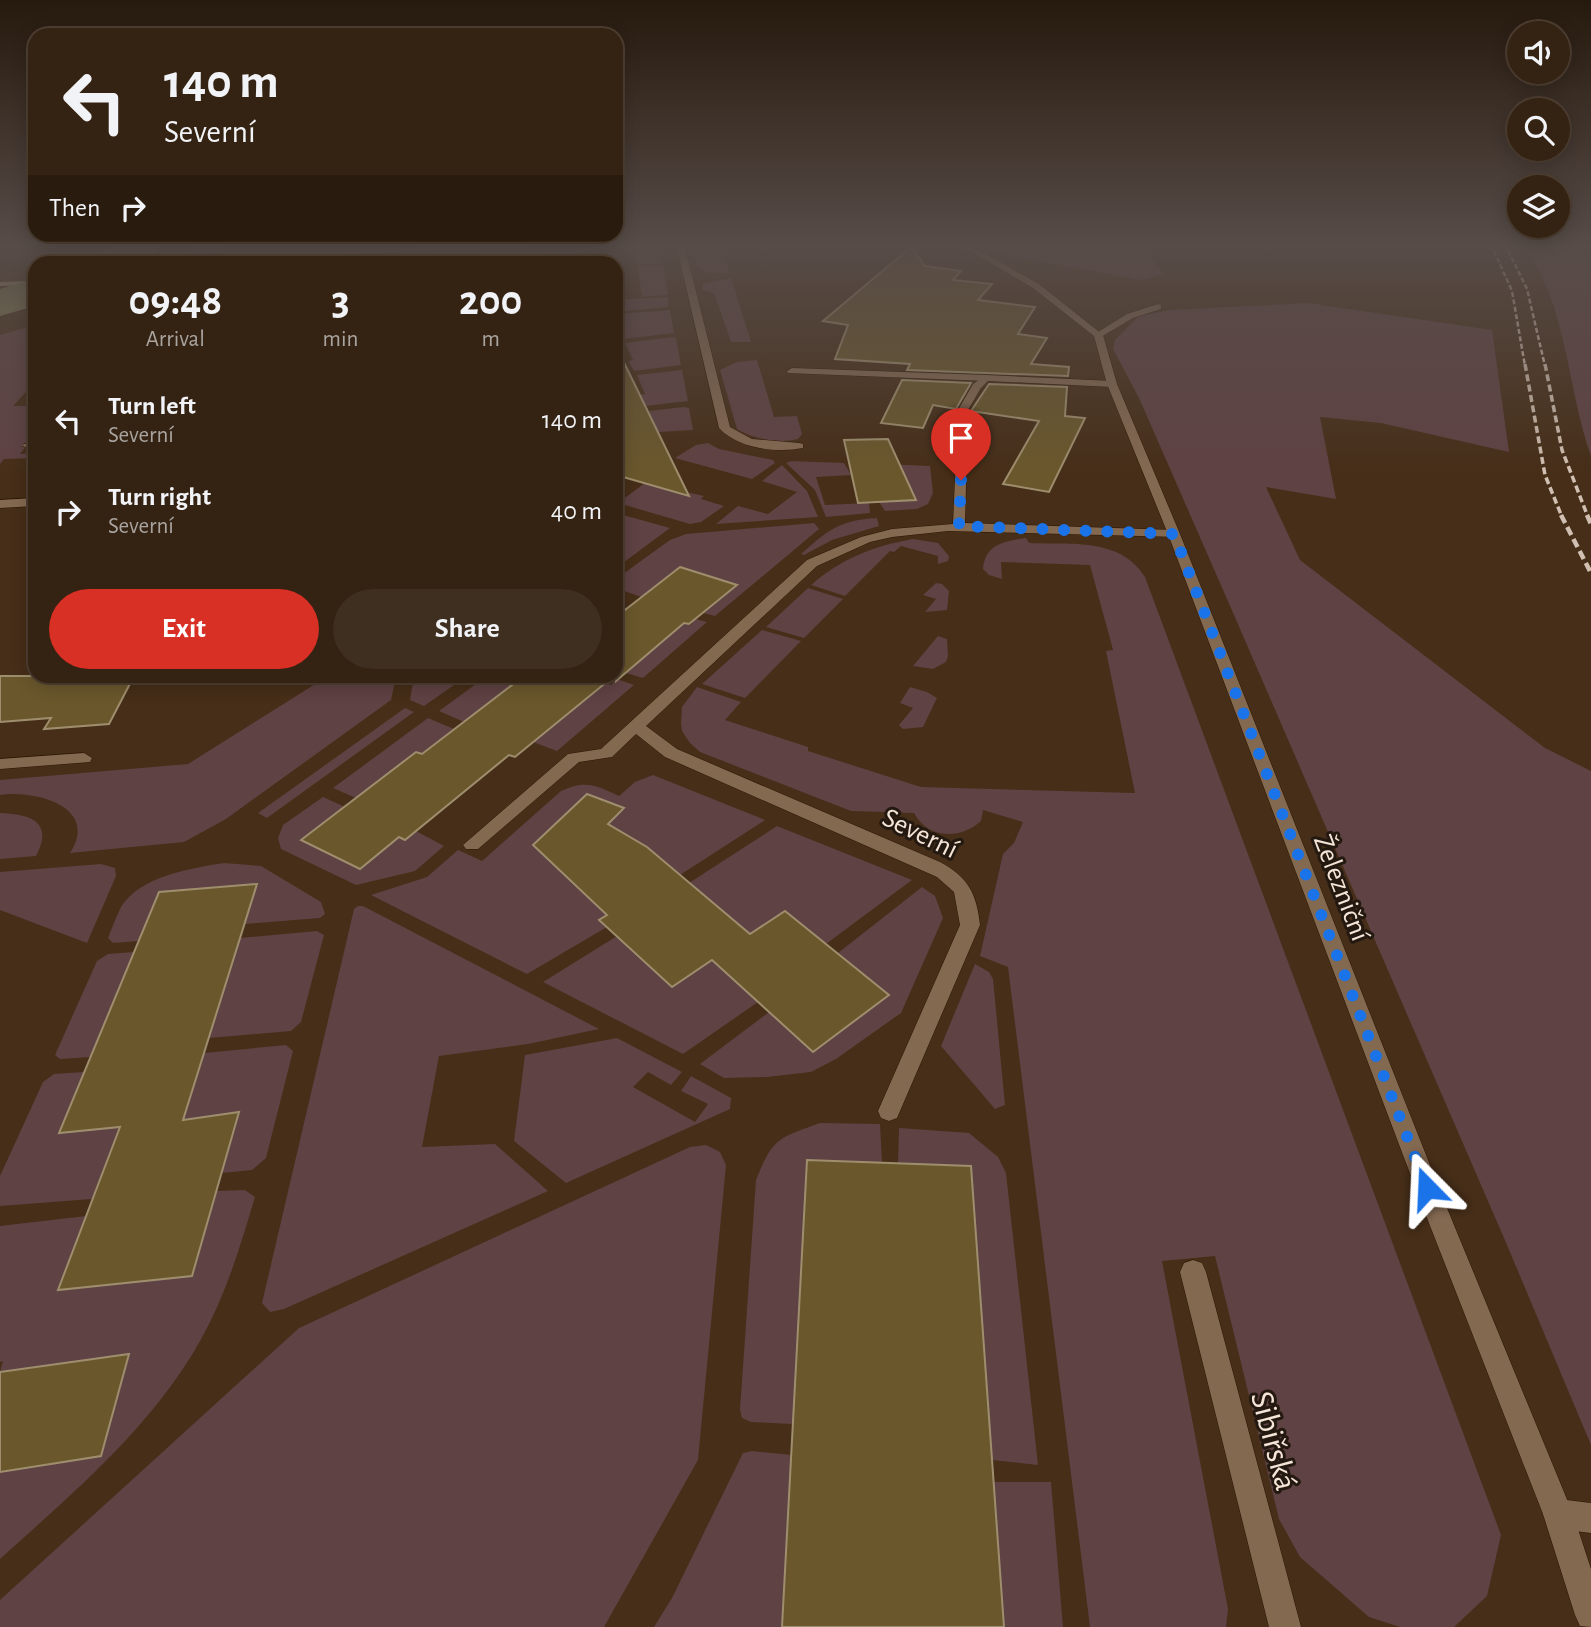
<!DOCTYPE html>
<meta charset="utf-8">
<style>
body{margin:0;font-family:"Alegreya Sans",sans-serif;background:#3f2f20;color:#f1f3f6;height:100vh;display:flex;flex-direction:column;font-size:26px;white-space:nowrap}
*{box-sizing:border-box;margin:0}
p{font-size:23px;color:#a9a49f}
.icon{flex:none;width:38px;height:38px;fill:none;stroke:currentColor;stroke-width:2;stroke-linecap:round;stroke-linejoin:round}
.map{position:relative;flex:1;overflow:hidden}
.sheet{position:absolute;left:28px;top:256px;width:595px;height:427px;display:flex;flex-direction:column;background:#342212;border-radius:21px;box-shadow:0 4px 18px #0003,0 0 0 2px #4e3f32}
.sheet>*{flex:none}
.hud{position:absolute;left:28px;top:28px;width:595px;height:214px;border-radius:21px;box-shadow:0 4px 18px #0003,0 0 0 2px #4e3f32;background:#342212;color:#f1f3f6;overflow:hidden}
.fabs{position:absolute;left:1507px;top:21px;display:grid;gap:14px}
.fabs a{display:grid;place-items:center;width:63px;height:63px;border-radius:50%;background:#342212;box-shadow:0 4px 18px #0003,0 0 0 2px #4e3f32;font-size:35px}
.pin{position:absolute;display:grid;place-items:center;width:60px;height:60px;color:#fff;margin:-72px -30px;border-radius:50% 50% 50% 0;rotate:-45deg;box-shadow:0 0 7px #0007}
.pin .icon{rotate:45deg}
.me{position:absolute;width:77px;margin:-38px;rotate:339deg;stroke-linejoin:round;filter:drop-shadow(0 0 5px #0008)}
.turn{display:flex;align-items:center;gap:24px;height:147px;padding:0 21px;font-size:32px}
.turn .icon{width:91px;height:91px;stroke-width:2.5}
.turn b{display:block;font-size:49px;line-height:60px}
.then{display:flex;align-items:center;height:66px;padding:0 21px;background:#0003;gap:14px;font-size:26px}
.eta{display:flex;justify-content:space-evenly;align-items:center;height:119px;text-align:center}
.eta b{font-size:42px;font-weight:600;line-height:49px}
.primary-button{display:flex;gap:14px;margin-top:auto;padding:14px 21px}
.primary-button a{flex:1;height:80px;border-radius:42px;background:#d93025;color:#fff;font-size:28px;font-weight:600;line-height:80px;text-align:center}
.primary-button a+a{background:#3f2f20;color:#f1f3f6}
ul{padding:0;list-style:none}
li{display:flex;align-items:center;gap:21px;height:91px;padding:0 21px}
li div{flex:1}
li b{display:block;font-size:26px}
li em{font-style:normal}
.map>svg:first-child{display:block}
.green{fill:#5f4243}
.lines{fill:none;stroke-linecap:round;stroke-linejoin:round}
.stream{fill:#a7a27e;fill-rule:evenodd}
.river{fill:#858557;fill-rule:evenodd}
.building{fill:#6a572c;stroke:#9e8e6e;stroke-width:2}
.lane-casing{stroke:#2c1601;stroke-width:1}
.street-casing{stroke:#2c1601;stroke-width:1}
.secondary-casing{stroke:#2c1601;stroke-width:1}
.lane{fill:#846951;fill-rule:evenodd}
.street{fill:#846951;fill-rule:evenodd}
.secondary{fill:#846951;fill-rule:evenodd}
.rail-far2{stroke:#d1c0b1;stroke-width:2.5;stroke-dasharray:5 2.5;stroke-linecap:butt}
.rail-far1{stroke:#d1c0b1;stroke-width:3.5;stroke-dasharray:7 3.5;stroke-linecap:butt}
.rail{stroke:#d1c0b1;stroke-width:4.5;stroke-dasharray:9 4.5;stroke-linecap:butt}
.route{stroke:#1a73e8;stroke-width:12;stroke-dasharray:0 21.6}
.labels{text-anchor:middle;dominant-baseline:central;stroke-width:6;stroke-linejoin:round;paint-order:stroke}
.street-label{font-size:28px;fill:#f5e5d8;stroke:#241910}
.near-street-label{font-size:33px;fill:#f5e5d8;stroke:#241910}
</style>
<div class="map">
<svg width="1591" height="1627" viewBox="0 0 1591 1627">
<rect width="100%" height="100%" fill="#462e18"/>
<path class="green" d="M 700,244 L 823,244 L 722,249 L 729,273 C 717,273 707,274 697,267 L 693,252 Z
M 980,244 L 1142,244 L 1163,274 L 1141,280 L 1005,255 Z
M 1522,244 L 1591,244 L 1591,456 C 1567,389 1567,300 1522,244 Z
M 227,245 L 222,252 L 198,255 L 192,262 L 167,262 L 197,246 Z
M 636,246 L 657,251 L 662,263 L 637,264 L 635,250 L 578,252 L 578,262 L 546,262 L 546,252 L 553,250 Z
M 490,256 L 536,260 L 536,262 L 442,262 L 444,258 Z
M 663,266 L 668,295 L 642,297 L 638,267 Z
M 731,278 L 751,342 L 731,342 L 714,293 L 702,290 L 703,284 Z
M 668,297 L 668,307 L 616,312 L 616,300 Z
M 1308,303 L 1492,330 L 1509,452 L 1381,423 L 1320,417 L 1336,499 L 1266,487 L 1300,560 L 1545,748 L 1591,771 L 1591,1445 L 1507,1245 L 1234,615 L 1139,398 L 1113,349 L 1115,340 L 1139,316 L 1170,310 Z
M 670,310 L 674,333 L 623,339 L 619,331 L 624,330 L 617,314 Z
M 35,325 L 35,382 L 13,406 L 35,406 L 35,434 L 20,454 L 35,453 L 35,458 L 4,459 L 0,464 L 0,335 Z
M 673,337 L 676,338 L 681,365 L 634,371 L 628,361 L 633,360 L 625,343 Z
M 757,360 L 774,417 L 797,416 L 802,434 L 798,439 C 780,444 753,439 737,429 L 720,370 L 737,362 Z
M 682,370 L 688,401 L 645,406 L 640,395 L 645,394 L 637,375 Z
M 684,407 L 689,408 L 693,430 L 658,432 L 649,411 Z
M 708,443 L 719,449 L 773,460 L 775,463 L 752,479 L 675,458 L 696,445 Z
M 791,461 L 844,463 L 851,475 L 816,477 L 825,505 L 869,503 L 870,513 L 826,517 L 815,490 L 786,463 Z
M 860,463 L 930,466 L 933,493 L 928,504 L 917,509 L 885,511 L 879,502 L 915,499 Z
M 782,465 L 807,491 L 818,517 L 716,524 L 738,506 L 768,514 L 797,492 L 762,481 Z
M 645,483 L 704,496 L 701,499 L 724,506 L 701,522 L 690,524 L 618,503 Z
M 616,513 L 670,528 L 616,568 Z
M 877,518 L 879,526 L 832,540 L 804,555 L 801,554 C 828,530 840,520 877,518 Z
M 814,523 L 819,529 L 715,616 L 703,613 L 736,586 L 680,568 L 641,597 L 616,588 L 616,579 L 670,540 L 686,534 Z
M 1026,538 L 1029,543 C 1071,545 1120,537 1145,577 L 1501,1535 L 1487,1596 L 1454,1627 L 1400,1627 L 1369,1617 L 1300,1557 L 1279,1519 L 1215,1256 L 1162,1261 L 1228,1609 L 1226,1627 L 1090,1627 L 1008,967 L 980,956 L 1003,854 L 1014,843 L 1023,822 L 983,810 L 981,821 C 960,840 928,839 914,813 L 851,811 L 700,752 L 690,743 L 682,731 L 681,723 L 682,707 L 697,687 L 741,702 L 725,720 L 808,747 L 808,751 L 921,787 L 1135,793 L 1106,651 L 1113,650 L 1090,565 L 1001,562 L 1002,579 L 989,575 L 983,569 C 985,544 1005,541 1026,538 Z
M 913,539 L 938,543 L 949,556 L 948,561 L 938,564 L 938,556 L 901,546 L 894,552 L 890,551 L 845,596 L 811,585 C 841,559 873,546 913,539 Z
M 936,583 L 942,584 L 949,591 L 947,610 L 925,612 L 936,599 L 923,595 Z
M 808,588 L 843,599 L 804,638 L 766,627 Z
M 696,619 L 707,622 L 643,678 L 626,673 L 684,623 L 690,625 Z
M 762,630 L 801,641 L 745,698 L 702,684 Z
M 938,636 L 947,639 L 948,656 L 946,662 L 933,669 L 913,666 Z
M 328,676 L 396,676 L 391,700 L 226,819 L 184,842 L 70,853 C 100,806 34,790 0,795 L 0,780 L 188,764 Z
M 414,676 L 467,676 L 424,706 L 410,700 Z
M 487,676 L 532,676 L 521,684 L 516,682 L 464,722 L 439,711 Z
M 617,679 L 634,685 L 557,751 L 533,742 L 605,682 L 611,685 Z
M 910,687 L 927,692 L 937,698 L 923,727 L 903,729 L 899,725 L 913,708 L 900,703 Z
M 405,708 L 414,712 L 267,818 L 258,813 Z
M 428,718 L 454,729 L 422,754 L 416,752 L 356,798 L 333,788 Z
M 653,775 L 765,820 L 680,875 L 607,915 L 607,927 L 527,974 L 371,895 L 427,877 L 458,850 L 482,861 L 561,791 C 586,780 595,785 619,796 L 635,782 Z
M 323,797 L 345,807 L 302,840 L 360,869 L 399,837 L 405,840 L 416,831 L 444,846 L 415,871 L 356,885 L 281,849 L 278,838 L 283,825 Z
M 0,813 C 31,814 54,822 36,856 L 0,859 Z
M 777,826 L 912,880 L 826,944 L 785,911 L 750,934 L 689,883 Z
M 224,863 L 261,866 L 321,902 L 325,914 L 320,918 L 245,924 L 257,884 L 159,892 L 139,941 L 113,943 L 108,938 C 112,928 116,917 121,907 C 140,876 192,868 224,863 Z
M 101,864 L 115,868 L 116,876 L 87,943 L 0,910 L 0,872 Z
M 922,887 L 935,896 L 943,918 L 901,1013 L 836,1059 L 811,1072 L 767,1077 L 724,1078 L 700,1064 L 769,1012 L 813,1052 L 889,995 L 838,953 Z
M 358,906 L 363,906 L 599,1029 L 528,1044 L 439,1056 L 422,1147 L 495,1144 L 548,1191 L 284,1309 L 270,1312 L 262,1303 L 354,909 Z
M 317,931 L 324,935 L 301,1022 L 291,1031 L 209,1038 L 240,938 Z
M 617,936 L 672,987 L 712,960 L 758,1002 L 683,1054 L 543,982 Z
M 134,952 L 91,1057 L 60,1059 L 55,1055 L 97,961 L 108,954 Z
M 975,964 L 989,972 L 993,979 L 1005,1105 L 995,1109 L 941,1046 Z
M 617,1038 L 682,1072 L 671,1085 L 648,1072 L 633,1087 L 695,1122 L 708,1104 L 681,1091 L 691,1076 L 731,1098 L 730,1109 L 566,1183 L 514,1141 L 525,1055 Z
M 286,1045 L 293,1051 L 266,1158 L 252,1170 L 222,1173 L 239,1113 L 183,1120 L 204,1053 Z
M 84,1072 L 120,1127 L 92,1199 L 0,1206 L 0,1176 L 43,1082 L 54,1074 Z
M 820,1123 L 880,1124 L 882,1163 L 807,1160 L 793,1424 L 751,1422 L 742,1418 L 740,1410 L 756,1180 C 773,1137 779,1138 820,1123 Z
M 899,1128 L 969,1133 L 998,1157 L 1006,1173 L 1038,1465 L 992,1460 L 971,1167 L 898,1163 Z
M 706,1145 L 720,1152 L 726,1165 L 698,1460 L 604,1627 L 0,1627 L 0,1600 L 299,1328 L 690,1147 Z
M 245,1190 L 255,1197 C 240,1247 226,1295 200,1341 C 151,1428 73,1493 0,1559 L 0,1472 L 101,1456 L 128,1355 L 0,1372 L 3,1361 L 0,1362 L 0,1226 L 86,1216 L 59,1290 L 192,1276 L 217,1191 Z
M 752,1451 L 792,1455 L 782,1627 L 654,1627 L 672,1598 L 740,1459 L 743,1453 Z
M 993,1482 L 1051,1482 L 1063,1627 L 1004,1627 Z"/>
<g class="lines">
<path class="stream" d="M 35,281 L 35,285 L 0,286 L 0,282 Z"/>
<path class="river" d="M 118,244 L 162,244 C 145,268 117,264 90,262 L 96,254 Z
M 35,279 L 35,306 L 0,316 L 0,289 Z"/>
</g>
<path class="building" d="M 911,247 L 925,266 L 961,271 L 953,280 L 992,284 L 978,300 L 1035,307 L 1018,334 L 1047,338 L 1031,364 L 1069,367 L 1068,376 L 907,370 L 910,364 L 835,359 L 848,325 L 823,321 Z
M 616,346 L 689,496 L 616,475 Z
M 902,380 L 971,383 L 956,409 L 933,405 L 923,428 L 881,423 Z
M 989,384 L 1067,387 L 1065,416 L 1085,418 L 1049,492 L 1003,484 L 1039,421 L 971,411 Z
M 888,439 L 916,500 L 858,503 L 844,440 Z
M 680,567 L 737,585 L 689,624 L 684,623 L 616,681 L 616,617 Z
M 0,676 L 134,676 L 109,724 L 44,729 L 51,718 L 0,722 Z
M 532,676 L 614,676 L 515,757 L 509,755 L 405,840 L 399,837 L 360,869 L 301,840 L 416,752 L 422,754 L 516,682 L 521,684 Z
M 587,794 L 624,808 L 608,824 L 647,847 L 750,934 L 785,911 L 889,995 L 813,1052 L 712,960 L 672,987 L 599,920 L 607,915 L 533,845 Z
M 257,884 L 183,1120 L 239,1112 L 192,1276 L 58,1290 L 120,1127 L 59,1133 L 159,892 Z
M 807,1160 L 971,1166 L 1004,1627 L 782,1627 Z
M 129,1354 L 101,1456 L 0,1472 L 0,1372 Z"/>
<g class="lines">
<g class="lane-casing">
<path id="lane" d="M 1158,304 L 1161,305 L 1161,309 L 1133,318 L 1101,337 L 1093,335 L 1127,314 Z
M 792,368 L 986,375 L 991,378 L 986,381 L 788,373 L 787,371 Z
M 35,498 L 35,506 L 0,508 L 0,500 Z
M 84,753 L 92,758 L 90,762 L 0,769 L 0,759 Z
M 1558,1499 L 1591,1503 L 1591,1533 L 1558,1529 L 1548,1524 L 1543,1514 L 1548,1504 Z"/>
</g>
<g class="street-casing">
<path id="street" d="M 486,244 L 554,244 L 550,246 L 365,253 L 319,262 L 305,262 L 365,249 Z
M 676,244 L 684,244 L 730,427 L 752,439 L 799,443 L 803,444 L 803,448 C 777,453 738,449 719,428 Z
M 986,375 L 1112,381 L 1117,384 L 1112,387 L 988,381 L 981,388 L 968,410 L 965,523 L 1174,530 L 1180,534 L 1179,537 L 948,531 L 892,537 L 870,542 L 817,566 L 646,726 L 677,749 L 940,862 C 968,877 977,894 980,925 L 900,1111 L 897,1118 L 889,1121 L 881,1118 L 878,1111 L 960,925 L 954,892 L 937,877 L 665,757 L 636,734 L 612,757 L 579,762 L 478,849 L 466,849 L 463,845 L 568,754 L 601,749 L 807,560 L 861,537 L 892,529 L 953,524 L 958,410 L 973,384 Z
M 35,443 L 35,449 L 22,446 L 24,444 Z
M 1193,1260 L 1202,1263 L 1206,1272 L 1301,1627 L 1269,1627 L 1180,1272 L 1184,1263 Z"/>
</g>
<g class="secondary-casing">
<path id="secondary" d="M 958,244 L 968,244 L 1039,284 L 1103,335 L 1117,384 L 1180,534 L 1449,1213 L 1573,1514 L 1591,1569 L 1591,1627 L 1580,1626 L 1575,1615 L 1543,1514 L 1425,1213 L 1168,534 L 1107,384 L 1094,336 L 1033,288 Z"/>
</g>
<use href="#lane" class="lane"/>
<use href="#street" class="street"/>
<use href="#secondary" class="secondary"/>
<path class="rail-far2" d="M 1491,244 L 1512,291 L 1525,366
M 1505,244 L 1527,289 L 1545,366"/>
<path class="rail-far1" d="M 1525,364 L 1545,475 L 1562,517
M 1545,364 L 1562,450 L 1588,517"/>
<path class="rail" d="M 1561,515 L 1591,573
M 1587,515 L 1591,524"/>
</g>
<linearGradient id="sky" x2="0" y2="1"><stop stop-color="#26190d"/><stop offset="0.52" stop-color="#574c48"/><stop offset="1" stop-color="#574c48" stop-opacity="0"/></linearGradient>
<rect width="1591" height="472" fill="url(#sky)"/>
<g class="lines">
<path class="route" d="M 961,480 L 959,526 L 1174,534 L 1427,1188"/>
</g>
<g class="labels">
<g class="street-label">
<text transform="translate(920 834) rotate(26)">Severní</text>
<text transform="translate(1341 888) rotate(69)">Železniční</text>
</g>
<g class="near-street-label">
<text transform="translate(1273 1441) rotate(75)">Sibiřská</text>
</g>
</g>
</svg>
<div class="fabs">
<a><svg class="icon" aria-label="sound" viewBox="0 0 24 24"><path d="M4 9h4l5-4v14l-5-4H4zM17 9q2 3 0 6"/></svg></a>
<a><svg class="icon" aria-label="search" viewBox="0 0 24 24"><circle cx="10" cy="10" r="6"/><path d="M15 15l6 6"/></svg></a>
<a><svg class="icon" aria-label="layers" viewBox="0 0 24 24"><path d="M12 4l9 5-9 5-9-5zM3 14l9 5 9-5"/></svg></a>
</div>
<div class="pin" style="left:961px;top:480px;background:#d93025"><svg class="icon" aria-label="arrive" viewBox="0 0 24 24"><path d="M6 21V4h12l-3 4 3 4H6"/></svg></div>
<svg class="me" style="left:1427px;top:1188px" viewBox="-20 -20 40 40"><path d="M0-17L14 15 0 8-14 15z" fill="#1a73e8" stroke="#fff" stroke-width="4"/></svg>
<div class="hud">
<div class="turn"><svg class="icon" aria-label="left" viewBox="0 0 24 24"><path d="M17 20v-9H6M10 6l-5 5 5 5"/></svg><div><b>140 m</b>Severní</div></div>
<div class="then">Then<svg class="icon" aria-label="right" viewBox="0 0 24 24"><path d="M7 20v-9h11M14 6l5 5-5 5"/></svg></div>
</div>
<section class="sheet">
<div class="eta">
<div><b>09:48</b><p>Arrival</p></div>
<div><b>3</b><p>min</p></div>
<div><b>200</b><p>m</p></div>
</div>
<ul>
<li><svg class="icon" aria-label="left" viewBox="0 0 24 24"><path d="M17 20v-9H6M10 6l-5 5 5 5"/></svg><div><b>Turn left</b><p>Severní</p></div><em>140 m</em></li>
<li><svg class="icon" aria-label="right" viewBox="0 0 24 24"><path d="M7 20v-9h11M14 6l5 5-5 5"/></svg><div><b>Turn right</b><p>Severní</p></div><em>40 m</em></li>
</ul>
<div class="primary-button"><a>Exit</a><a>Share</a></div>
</section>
</div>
